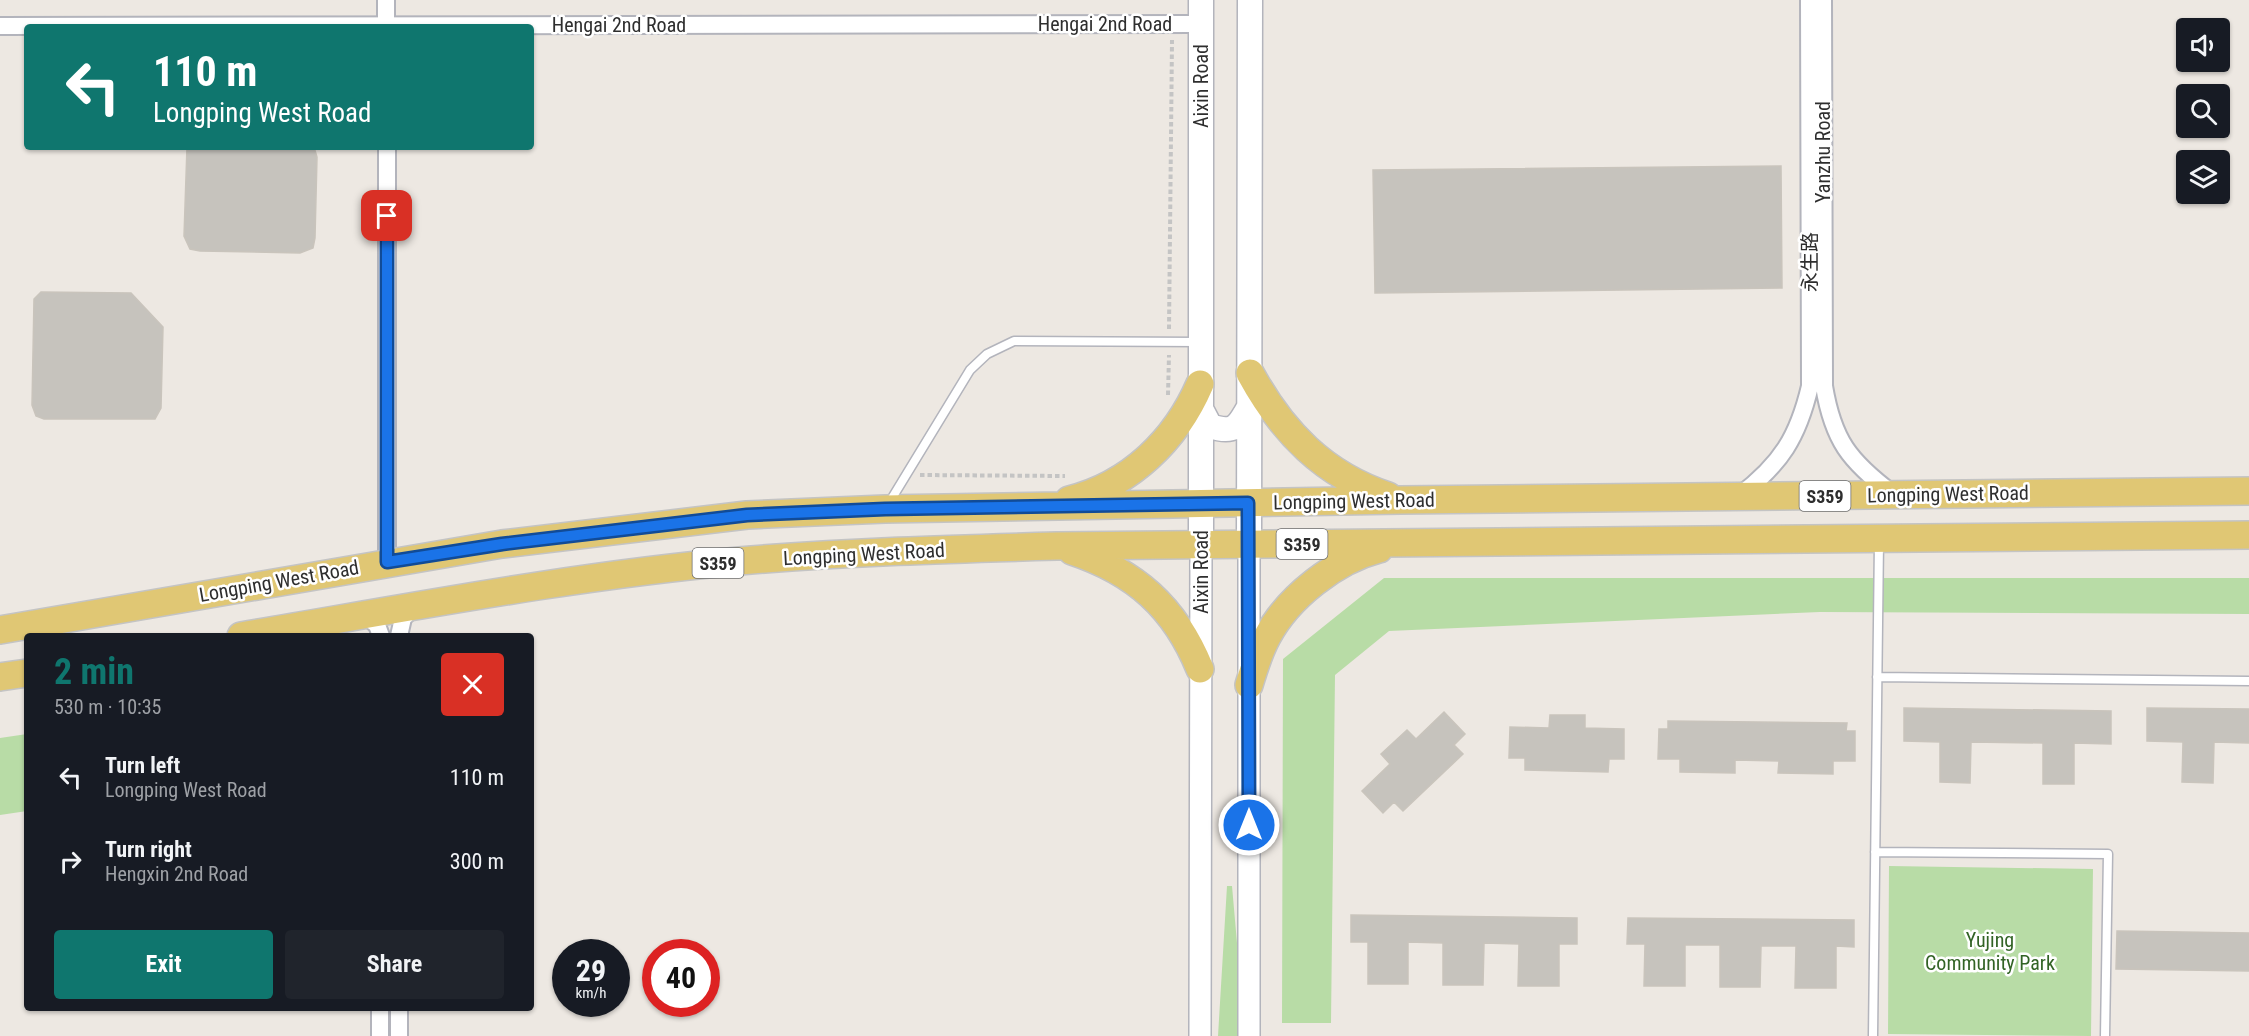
<!DOCTYPE html>
<meta charset="utf-8">
<style>
body{margin:0;font-family:"Roboto Condensed","Noto Sans SC",sans-serif;background:#20242c;color:#f1f3f6;height:100vh;display:flex;flex-direction:column;font-size:22px;white-space:nowrap}
*{box-sizing:border-box;margin:0}
p{font-size:20px;color:#9ea1a6}
.icon{flex:none;width:33px;height:33px;fill:none;stroke:currentColor;stroke-width:2;stroke-linecap:round;stroke-linejoin:round}
.map{position:relative;flex:1;overflow:hidden}
.side{position:absolute;left:24px;top:633px;width:510px;height:378px;display:flex;flex-direction:column;background:#171b24;border-radius:6px;box-shadow:0 2px 4px #0004}
.side>*{flex:none}
.guide{position:absolute;left:24px;top:24px;width:510px;height:126px;border-radius:6px;box-shadow:0 2px 4px #0004;background:#0f766e;color:#fff;overflow:hidden}
.controls{position:absolute;left:2176px;top:18px;display:grid;gap:12px}
.controls a{display:grid;place-items:center;width:54px;height:54px;border-radius:6px;background:#171b24;box-shadow:0 2px 4px #0004;font-size:30px}
.speed{position:absolute;left:552px;top:939px;display:flex;gap:12px;font-size:30px;font-weight:700;text-align:center}
.speed>*{display:grid;place-content:center;width:78px;height:78px;border-radius:50%;background:#171b24;box-shadow:0 2px 4px #0004;line-height:1}
.speed small{font-size:15px;font-weight:400}
.speed .limit{border:9px solid #d22;background:#fff;color:#111}
.pin{position:absolute;display:grid;place-items:center;width:51px;height:51px;color:#fff;margin:-26px;border-radius:12px;box-shadow:0 3px 9px #0006}
.me{position:absolute;width:66px;margin:-33px;rotate:0deg;stroke-linejoin:round;filter:drop-shadow(0 0 4px #0008)}
.turn{display:flex;align-items:center;gap:21px;height:126px;padding:0 30px;font-size:27px}
.turn .icon{width:78px;height:78px;stroke-width:2.5}
.turn b{display:block;font-size:42px;line-height:51px}
.round{display:grid;place-items:center;flex:none;width:63px;height:63px;border-radius:6px;background:#20242c}
.headline{display:flex;align-items:center;justify-content:space-between;height:102px;padding:0 30px}
h1{font-size:36px;font-weight:700;line-height:45px;color:#0f766e}
.button{display:flex;gap:12px;margin-top:auto;padding:12px 30px}
.button a{flex:1;height:69px;border-radius:6px;background:#0f766e;color:#fff;font-size:24px;font-weight:700;line-height:69px;text-align:center}
.button a+a{background:#20242c;color:#f1f3f6}
ul{padding:0;list-style:none}
li{display:flex;align-items:center;gap:18px;height:84px;padding:0 30px}
li div{flex:1}
li b{display:block;font-size:22px}
li em{font-style:normal}
.map>svg:first-child{display:block}
.green{fill:#b8dca6}
.building{fill:#c6c3bd;stroke:#c9c4bc;stroke-width:1.5}
.lines{fill:none;stroke-linecap:round;stroke-linejoin:round}
.service-casing{stroke:#b3b4bc;stroke-width:11}
.minor-casing{stroke:#b3b4bc;stroke-width:20}
.tertiary-casing{stroke:#b3b4bc;stroke-width:24}
.secondary-casing{stroke:#b3b4bc;stroke-width:27}
.primary-casing{stroke:#c4c4c4;stroke-width:30}
.path{stroke:#c4c4c4;stroke-width:4;stroke-dasharray:4.5 3;stroke-linecap:butt}
.service{stroke:#fff;stroke-width:8}
.minor{stroke:#fff;stroke-width:16}
.tertiary{stroke:#fff;stroke-width:21}
.secondary{stroke:#fff;stroke-width:24}
.primary{stroke:#e0c774;stroke-width:27}
.route-casing{stroke:#114b97;stroke-width:15}
.route{stroke:#1a73e8;stroke-width:10}
.labels{text-anchor:middle;dominant-baseline:central;stroke-width:5;stroke-linejoin:round;paint-order:stroke}
.shield{fill:#fff;stroke:#6d6d6d;stroke-width:1.5}
.shield-label{font-size:18px;font-weight:bold;fill:#2e2e2e}
.street-label{font-size:20px;fill:#2e2e2e;stroke:#fff}
.park-label{font-size:20px;fill:#326325;stroke:#fff}
</style>
<div class="map">
<svg width="2249" height="1036" viewBox="0 0 2249 1036">
<rect width="100%" height="100%" fill="#ede8e2"/>
<path class="green" d="M 1384,578 L 2249,578 L 2249,614 L 1820,612 L 1389,631 L 1335,675 L 1331,1023 L 1282,1023 L 1283,659 Z
M 27,734 L 27,811 L 0,815 L 0,738 Z
M 1889,866 L 2093,869 L 2091,1036 L 1888,1034 Z
M 1227,886 L 1232,886 L 1237,943 L 1240,1036 L 1218,1036 Z"/>
<path class="building" d="M 187,147 L 314,147 L 317,157 L 315,238 L 313,248 L 300,253 L 200,251 L 190,249 L 184,236 Z
M 1781,166 L 1782,288 L 1375,293 L 1373,170 Z
M 41,292 L 131,293 L 163,327 L 161,408 L 155,419 L 44,419 L 36,416 L 32,405 L 34,299 Z
M 1904,708 L 2111,711 L 2111,744 L 2074,743 L 2074,784 L 2043,784 L 2043,743 L 1971,742 L 1970,783 L 1940,782 L 1940,742 L 1904,741 Z
M 2147,708 L 2249,709 L 2249,743 L 2214,742 L 2213,783 L 2182,782 L 2183,742 L 2147,741 Z
M 1444,712 L 1465,734 L 1454,745 L 1463,754 L 1403,811 L 1394,802 L 1383,813 L 1362,791 L 1390,764 L 1381,754 L 1407,730 L 1416,739 Z
M 1550,715 L 1585,715 L 1585,728 L 1624,729 L 1624,759 L 1609,759 L 1608,772 L 1525,770 L 1525,758 L 1509,758 L 1510,727 L 1549,728 Z
M 1668,721 L 1847,723 L 1846,731 L 1855,731 L 1855,761 L 1833,761 L 1833,774 L 1778,773 L 1779,761 L 1735,760 L 1735,773 L 1680,772 L 1680,759 L 1658,759 L 1659,729 L 1668,729 Z
M 1351,915 L 1577,918 L 1577,944 L 1559,944 L 1559,986 L 1518,986 L 1519,944 L 1484,943 L 1483,985 L 1443,985 L 1443,943 L 1408,942 L 1408,984 L 1368,984 L 1368,942 L 1351,942 Z
M 1628,918 L 1854,920 L 1854,947 L 1836,946 L 1836,988 L 1795,988 L 1796,946 L 1761,946 L 1760,987 L 1720,987 L 1720,945 L 1685,945 L 1685,986 L 1644,986 L 1645,944 L 1627,944 Z
M 2117,931 L 2249,933 L 2249,971 L 2116,969 Z"/>
<g class="lines">
<g class="service-casing">
<path id="service" d="M 889,503 L 970,370 L 987,354 L 1014,341 L 1200,342
M 1877,677 L 2249,681
M 1875,852 L 2108,854 L 2105,1036
M 1873,1036 L 1879,541"/>
</g>
<g class="minor-casing">
<path id="minor" d="M 386,0 L 386,27
M 1823,0 L 1824,386 C 1833,440 1849,461 1893,494
M 0,26 L 1201,24
M 387,147 L 387,562
M 1739,496 C 1781,464 1798,437 1810,386 L 1809,0
M 365,615 L 377,625 L 381,636
M 399,636 L 403,618 L 415,606
M 380,1036 L 380,1008
M 399,1036 L 399,1008"/>
</g>
<g class="tertiary-casing">
<path id="tertiary" d="M 1200,1036 L 1201,545
M 1249,1036 L 1249,545"/>
</g>
<g class="secondary-casing">
<path id="secondary" d="M 1200,407 L 1210,426 C 1234,434 1238,427 1249,407
M 1201,545 L 1201,0
M 1249,545 L 1250,0"/>
</g>
<g class="primary-casing">
<path id="primary" d="M 1250,373 C 1282,432 1324,475 1388,496
M 1069,500 C 1130,485 1176,440 1200,384
M 1072,551 C 1135,572 1175,607 1200,669
M 0,630 L 502,544 L 747,515 L 885,509 L 1401,500 L 2249,491
M 241,636 C 407,608 572,576 739,561 C 845,552 951,549 1057,546 L 2249,535
M 0,677 L 27,673
M 1249,685 C 1254,668 1259,652 1267,637 C 1288,597 1336,560 1379,549"/>
</g>
<path class="path" d="M 1169,329 L 1172,40
M 1168,395 L 1169,355
M 920,475 L 1065,476"/>
<use href="#service" class="service"/>
<use href="#minor" class="minor"/>
<use href="#tertiary" class="tertiary"/>
<use href="#secondary" class="secondary"/>
<use href="#primary" class="primary"/>
</g>
<g class="lines">
<g class="route-casing">
<path id="route" d="M 387,216 L 387,562 L 502,544 L 747,515 L 885,509 L 1248,503 L 1249,825"/>
</g>
<use href="#route" class="route"/>
</g>
<g class="labels">
<g class="shield">
<rect x="1799.5" y="481" width="51" height="30" rx="4.5"/>
<rect x="1276.5" y="529" width="51" height="30" rx="4.5"/>
<rect x="692.5" y="548" width="51" height="30" rx="4.5"/>
</g>
<g class="shield-label">
<text x="1825" y="496">S359</text>
<text x="1302" y="544">S359</text>
<text x="718" y="563">S359</text>
</g>
<g class="street-label">
<text x="1105" y="24">Hengai 2nd Road</text>
<text x="619" y="25">Hengai 2nd Road</text>
<text transform="translate(1201 86) rotate(-90)">Aixin Road</text>
<text transform="translate(1823 152) rotate(-90)">Yanzhu Road</text>
<text transform="translate(1810 262) rotate(-90)">永生路</text>
<text transform="translate(1948 494) rotate(-1)">Longping West Road</text>
<text transform="translate(1354 501) rotate(-1)">Longping West Road</text>
<text transform="translate(864 554) rotate(-3)">Longping West Road</text>
<text transform="translate(1201 572) rotate(-90)">Aixin Road</text>
<text transform="translate(279 581) rotate(-10)">Longping West Road</text>
</g>
<g class="park-label">
<text x="1990" y="940">Yujing<tspan x="1990" dy="23">Community Park</tspan></text>
</g>
</g>
</svg>
<div class="controls">
<a><svg class="icon" aria-label="sound" viewBox="0 0 24 24"><path d="M4 9h4l5-4v14l-5-4H4zM17 9q2 3 0 6"/></svg></a>
<a><svg class="icon" aria-label="search" viewBox="0 0 24 24"><circle cx="10" cy="10" r="6"/><path d="M15 15l6 6"/></svg></a>
<a><svg class="icon" aria-label="layers" viewBox="0 0 24 24"><path d="M12 4l9 5-9 5-9-5zM3 14l9 5 9-5"/></svg></a>
</div>
<div class="speed"><div>29<small>km/h</small></div><div class="limit">40</div></div>
<div class="pin" style="left:387px;top:216px;background:#d93025"><svg class="icon" aria-label="arrive" viewBox="0 0 24 24"><path d="M6 21V4h12l-3 4 3 4H6"/></svg></div>
<svg class="me" style="left:1249px;top:825px" viewBox="-20 -20 40 40"><circle r="17" fill="#1a73e8" stroke="#fff" stroke-width="3"/><path d="M0-11L8 9 0 5-8 9z" fill="#fff"/></svg>
<div class="guide">
<div class="turn"><svg class="icon" aria-label="left" viewBox="0 0 24 24"><path d="M17 20v-9H6M10 6l-5 5 5 5"/></svg><div><b>110 m</b>Longping West Road</div></div>
</div>
<section class="side">
<div class="headline"><div><h1>2 min</h1><p>530 m · 10:35</p></div><a class="round" style="background:#d93025;color:#fff"><svg class="icon" aria-label="close" viewBox="0 0 24 24"><path d="M6 6l12 12M18 6L6 18"/></svg></a></div>
<ul>
<li><svg class="icon" aria-label="left" viewBox="0 0 24 24"><path d="M17 20v-9H6M10 6l-5 5 5 5"/></svg><div><b>Turn left</b><p>Longping West Road</p></div><em>110 m</em></li>
<li><svg class="icon" aria-label="right" viewBox="0 0 24 24"><path d="M7 20v-9h11M14 6l5 5-5 5"/></svg><div><b>Turn right</b><p>Hengxin 2nd Road</p></div><em>300 m</em></li>
</ul>
<div class="button"><a>Exit</a><a>Share</a></div>
</section>
</div>
